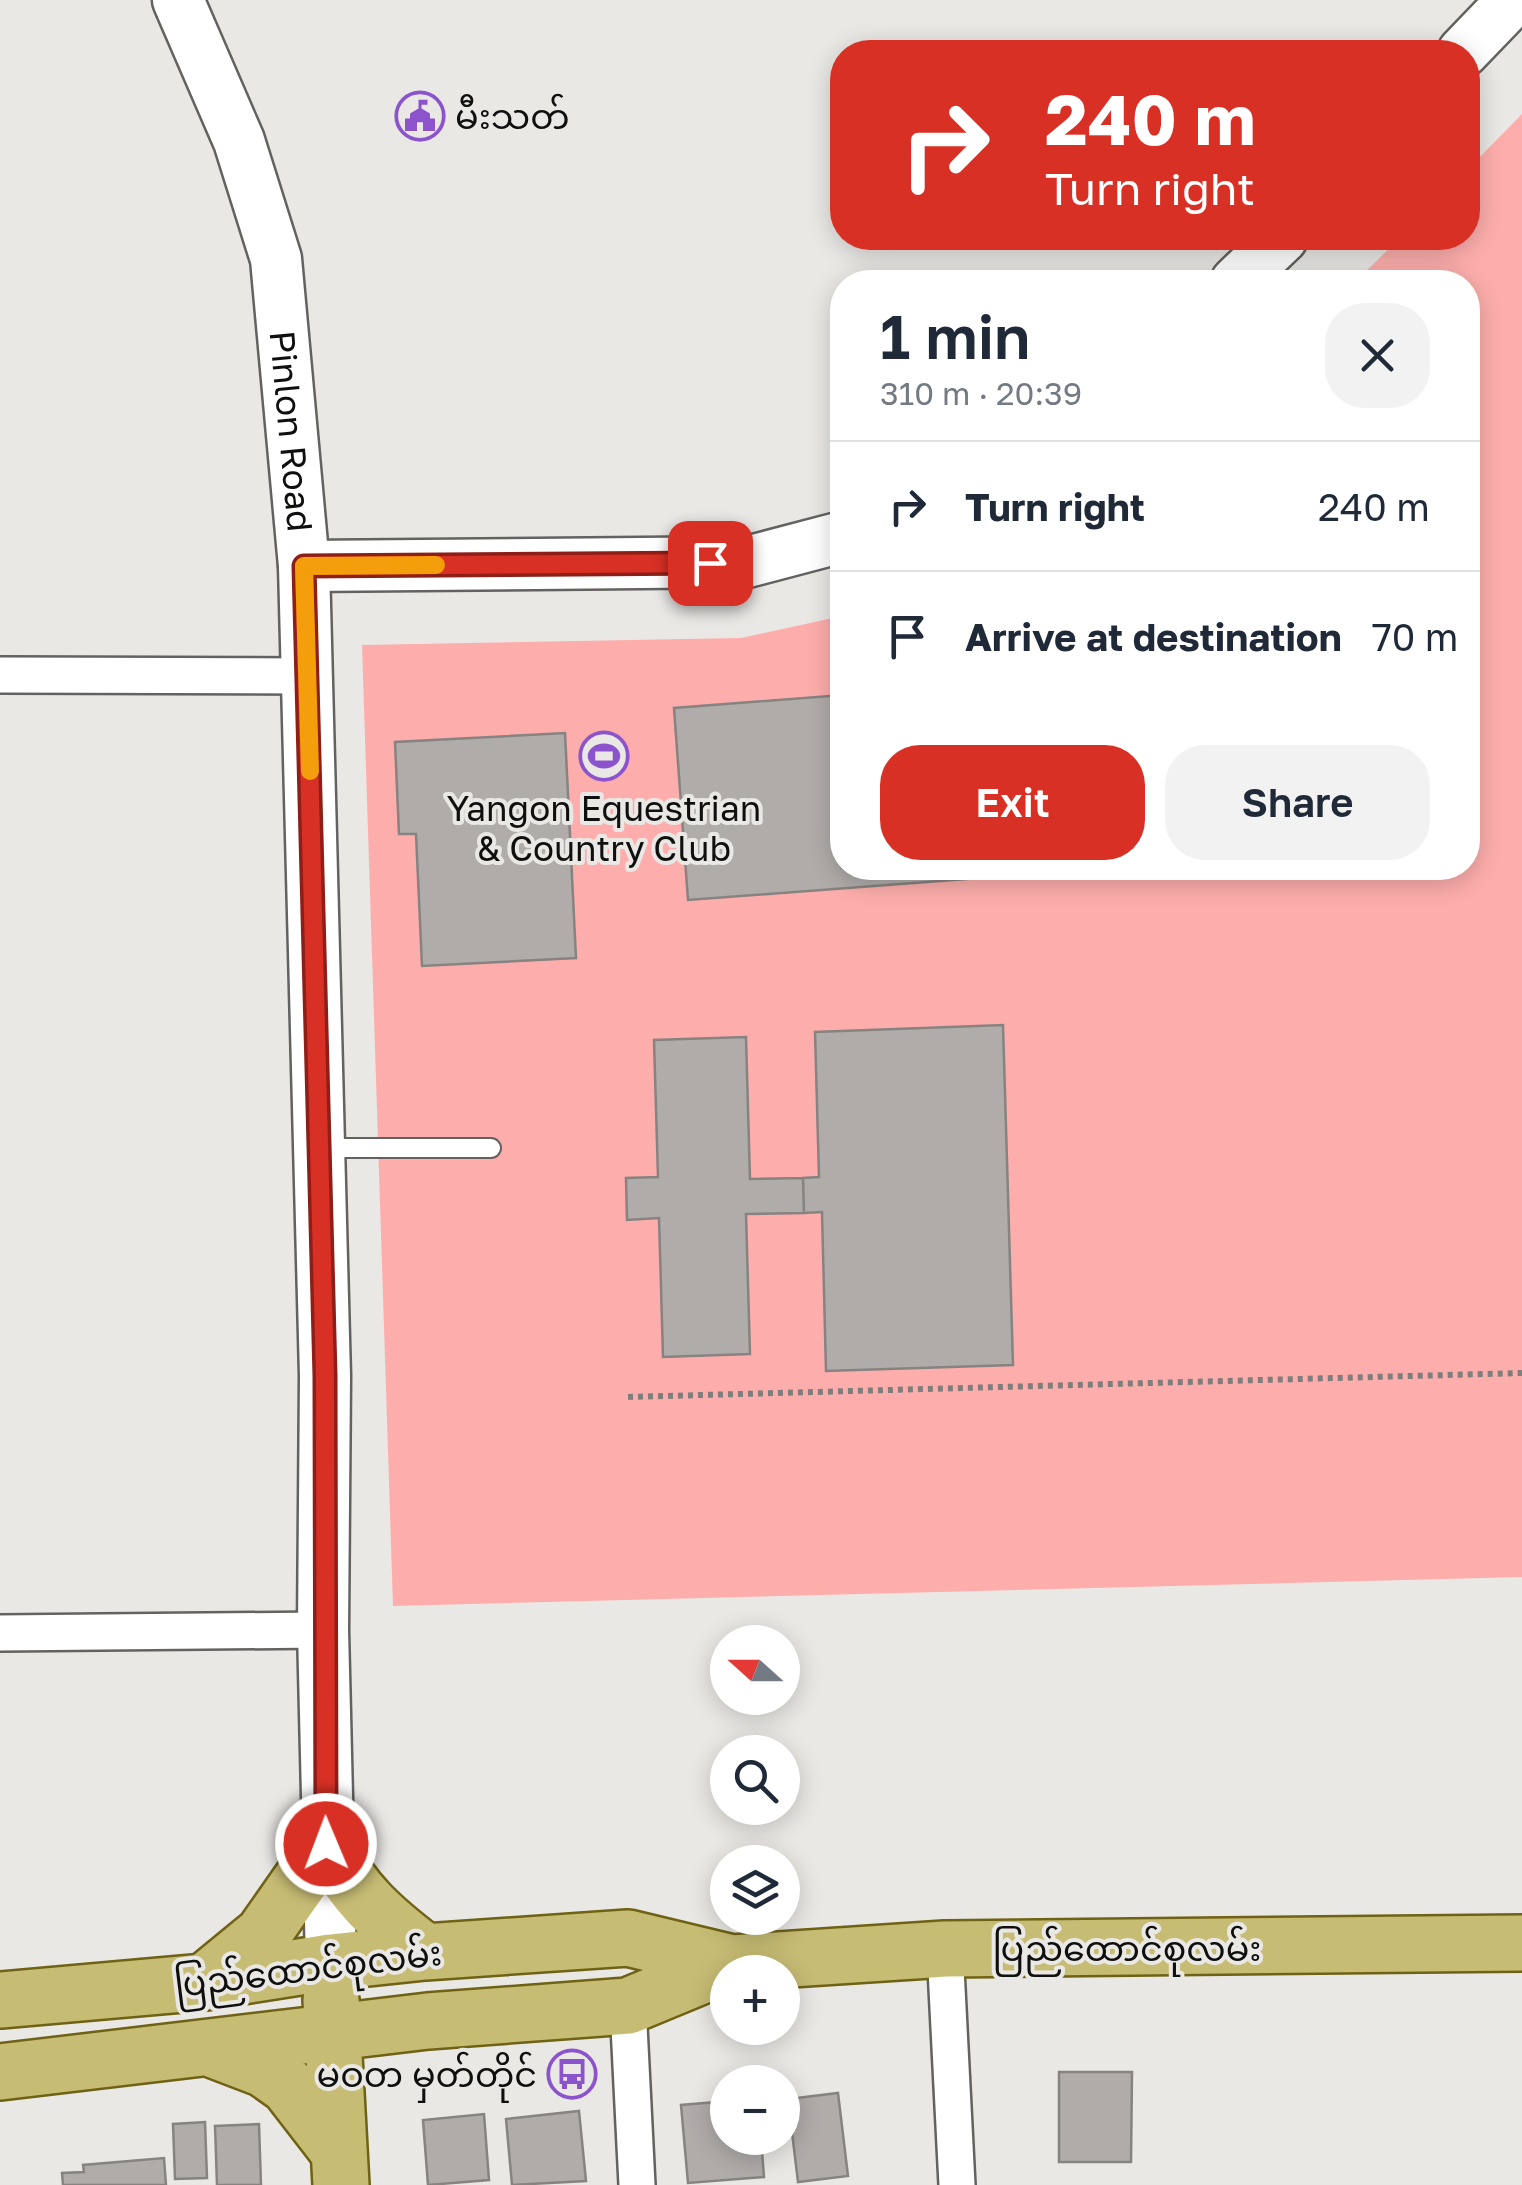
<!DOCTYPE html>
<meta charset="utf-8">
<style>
body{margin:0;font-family:"Golos Text","Noto Sans Myanmar",sans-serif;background:#f2f2f3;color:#1f2937;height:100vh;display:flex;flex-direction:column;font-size:38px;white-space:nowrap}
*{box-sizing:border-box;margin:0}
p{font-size:32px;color:#747a83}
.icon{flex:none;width:55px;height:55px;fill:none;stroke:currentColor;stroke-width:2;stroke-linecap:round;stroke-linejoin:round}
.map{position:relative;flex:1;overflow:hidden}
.sheet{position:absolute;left:830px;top:270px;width:650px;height:610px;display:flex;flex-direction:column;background:#fff;border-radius:40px;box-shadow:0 5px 25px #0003}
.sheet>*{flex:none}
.top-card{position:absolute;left:830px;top:40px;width:650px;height:210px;border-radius:40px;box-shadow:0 5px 25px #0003;background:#d93025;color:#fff;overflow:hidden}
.needle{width:65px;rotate:291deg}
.tools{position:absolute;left:710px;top:1625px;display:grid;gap:20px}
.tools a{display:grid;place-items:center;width:90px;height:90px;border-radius:50%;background:#fff;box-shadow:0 5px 25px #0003;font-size:50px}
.pin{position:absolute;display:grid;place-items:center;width:85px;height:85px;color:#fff;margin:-42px;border-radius:20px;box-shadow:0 5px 15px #0006}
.me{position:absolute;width:110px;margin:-55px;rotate:359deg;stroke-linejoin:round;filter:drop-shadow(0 0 8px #0008)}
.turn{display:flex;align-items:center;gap:35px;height:210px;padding:0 50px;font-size:45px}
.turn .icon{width:130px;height:130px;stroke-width:2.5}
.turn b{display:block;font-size:70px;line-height:85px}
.round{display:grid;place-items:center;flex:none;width:105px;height:105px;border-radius:40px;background:#f2f2f3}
.head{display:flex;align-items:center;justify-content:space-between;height:170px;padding:0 50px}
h1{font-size:60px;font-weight:600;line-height:75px}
.button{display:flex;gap:20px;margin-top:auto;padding:20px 50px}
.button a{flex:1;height:115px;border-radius:40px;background:#d93025;color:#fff;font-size:40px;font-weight:600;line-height:115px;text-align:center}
.button a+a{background:#f2f2f3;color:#1f2937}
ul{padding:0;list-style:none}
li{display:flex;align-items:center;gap:30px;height:130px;padding:0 50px;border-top:2px solid #e0e1e3}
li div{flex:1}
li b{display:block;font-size:38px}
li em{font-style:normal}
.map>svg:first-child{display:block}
.green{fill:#fdaeac}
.building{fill:#afacaa;stroke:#868381;stroke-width:2.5}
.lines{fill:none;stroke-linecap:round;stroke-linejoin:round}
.lane-casing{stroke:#646260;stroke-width:22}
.street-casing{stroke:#646260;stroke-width:40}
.secondary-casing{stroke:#646260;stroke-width:55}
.primary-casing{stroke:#6f6214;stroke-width:60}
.path{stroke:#7f7e7c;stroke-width:6;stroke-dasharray:5 5;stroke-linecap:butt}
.lane{stroke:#fff;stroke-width:18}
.street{stroke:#fff;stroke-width:35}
.secondary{stroke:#fff;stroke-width:50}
.primary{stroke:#c7bc74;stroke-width:55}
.route-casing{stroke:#8d1f18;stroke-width:25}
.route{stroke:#d93025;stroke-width:18}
.slow{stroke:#f59e0b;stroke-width:18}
.labels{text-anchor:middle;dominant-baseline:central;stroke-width:8;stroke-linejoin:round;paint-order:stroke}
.poi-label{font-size:35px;fill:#0f0f0e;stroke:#eae8e5;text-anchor:start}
.street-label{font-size:35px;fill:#0f0f0e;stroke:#eae8e5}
</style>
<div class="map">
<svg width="1522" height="2185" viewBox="0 0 1522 2185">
<rect width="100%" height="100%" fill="#eae8e5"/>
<path class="green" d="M 1522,114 L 1522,1577 L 393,1606 L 362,645 L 741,638 L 842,616 L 842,868 L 1468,868 L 1468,282 L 1355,282 L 1400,238 L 1468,238 L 1468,169 Z"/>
<path class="building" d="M 842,695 L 842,868 L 991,868 L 992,877 L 688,900 L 674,708 Z
M 565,733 L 576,958 L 422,966 L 416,834 L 399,834 L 395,742 Z
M 1003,1025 L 1013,1365 L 826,1371 L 822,1212 L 804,1213 L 803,1178 L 819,1177 L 815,1032 Z
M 746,1037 L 750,1179 L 803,1178 L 804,1213 L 746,1214 L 750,1354 L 663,1357 L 659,1218 L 627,1220 L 626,1178 L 658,1177 L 654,1040 Z
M 1059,2072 L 1132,2072 L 1131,2162 L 1059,2162 Z
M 838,2093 L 848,2176 L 798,2182 L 788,2099 Z
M 728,2101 L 728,2138 L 761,2138 L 764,2177 L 688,2183 L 681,2105 Z
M 579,2111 L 586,2181 L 512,2185 L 506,2119 Z
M 484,2114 L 489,2180 L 428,2185 L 423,2120 Z
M 205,2122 L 207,2178 L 175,2179 L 173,2124 Z
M 259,2124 L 261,2185 L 217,2185 L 215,2126 Z
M 164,2158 L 166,2185 L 63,2185 L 62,2173 L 84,2172 L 83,2165 Z"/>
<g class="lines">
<g class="lane-casing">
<path id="lane" d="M 321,1148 L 491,1148"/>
</g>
<g class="street-casing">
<path id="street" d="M 0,675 L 307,676
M 0,1633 L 323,1630
M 945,1949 L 957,2185
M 628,2006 L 637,2185"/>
</g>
<g class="secondary-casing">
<g id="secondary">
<path id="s1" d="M 178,0 L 239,141 L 276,259 L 304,566 L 325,1376 L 323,1630 L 331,1962"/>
<path d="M 1463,52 L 1513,0"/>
<path d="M 1236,282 L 1282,238"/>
<path d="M 304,566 L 747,562 L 842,537"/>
</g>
</g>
<g class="primary-casing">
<path id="primary" d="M 207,1980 L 263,1934 L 326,1844 C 355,1895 379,1917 425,1952
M 0,2000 L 205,1982 L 331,1962 L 425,1952 L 628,1938 L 732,1963 L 945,1949 L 1522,1943
M 331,2000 L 341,2185
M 209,2048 L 264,2069 L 288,2086 L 339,2152
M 0,2072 L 428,2021 L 628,2006 L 732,1963"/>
</g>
<path class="path" d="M 628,1397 L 1522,1373"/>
<use href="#lane" class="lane"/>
<use href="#street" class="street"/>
<use href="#secondary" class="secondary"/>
<use href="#primary" class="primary"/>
</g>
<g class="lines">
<g class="route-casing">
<path id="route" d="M 326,1844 L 325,1376 L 304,566 L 710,563"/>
</g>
<use href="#route" class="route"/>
<path class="slow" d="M 310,771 L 304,566 L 436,565"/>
</g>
<defs>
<g id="civic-ring" transform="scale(2.5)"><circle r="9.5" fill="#eae8e5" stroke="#8b54cc" stroke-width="1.5"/><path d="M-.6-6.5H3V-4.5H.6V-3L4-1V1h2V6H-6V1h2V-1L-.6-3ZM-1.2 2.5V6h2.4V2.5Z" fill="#8b54cc"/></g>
<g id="stadium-ring" transform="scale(2.5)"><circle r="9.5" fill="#eae8e5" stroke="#8b54cc" stroke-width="1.5"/><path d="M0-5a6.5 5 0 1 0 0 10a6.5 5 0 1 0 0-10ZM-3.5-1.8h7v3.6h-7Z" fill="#8b54cc"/></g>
<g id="bus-ring" transform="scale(2.5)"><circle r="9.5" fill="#eae8e5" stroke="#8b54cc" stroke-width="1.5"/><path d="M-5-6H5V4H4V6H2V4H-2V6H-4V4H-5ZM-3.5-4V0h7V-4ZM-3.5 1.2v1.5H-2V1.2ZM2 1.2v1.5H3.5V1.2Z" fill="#8b54cc"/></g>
</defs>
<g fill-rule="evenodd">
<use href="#civic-ring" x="420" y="116"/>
<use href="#stadium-ring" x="604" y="756"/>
<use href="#bus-ring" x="572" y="2074"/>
</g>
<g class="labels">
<g class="poi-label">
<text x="455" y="116">မီးသတ်</text>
<text x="604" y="808" text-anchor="middle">Yangon Equestrian<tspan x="604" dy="40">&amp; Country Club</tspan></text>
<text x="537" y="2074" text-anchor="end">မဝတ မှတ်တိုင်</text>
</g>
<g class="street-label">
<text stroke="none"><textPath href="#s1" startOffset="450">Pinlon Road</textPath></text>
<text x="1127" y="1948">ပြည်ထောင်စုလမ်း</text>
<text transform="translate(308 1968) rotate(-7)">ပြည်ထောင်စုလမ်း</text>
</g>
</g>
</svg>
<div class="tools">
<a><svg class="needle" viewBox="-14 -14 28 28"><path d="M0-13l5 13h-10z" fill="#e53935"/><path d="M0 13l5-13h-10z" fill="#747a83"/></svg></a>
<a><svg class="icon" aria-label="search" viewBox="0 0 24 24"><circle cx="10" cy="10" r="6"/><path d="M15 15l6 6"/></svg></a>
<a><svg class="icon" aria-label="layers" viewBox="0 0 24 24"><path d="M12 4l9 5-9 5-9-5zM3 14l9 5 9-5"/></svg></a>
<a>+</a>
<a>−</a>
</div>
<div class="pin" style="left:710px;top:563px;background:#d93025"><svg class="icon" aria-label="arrive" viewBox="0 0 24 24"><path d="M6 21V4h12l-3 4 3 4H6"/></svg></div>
<svg class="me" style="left:326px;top:1844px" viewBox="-20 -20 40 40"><circle r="17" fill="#d93025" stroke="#fff" stroke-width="3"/><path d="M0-11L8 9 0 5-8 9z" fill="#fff"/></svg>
<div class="top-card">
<div class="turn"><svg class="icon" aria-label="right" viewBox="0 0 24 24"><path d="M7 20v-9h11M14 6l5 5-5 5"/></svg><div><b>240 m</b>Turn right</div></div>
</div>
<section class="sheet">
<div class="head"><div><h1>1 min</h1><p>310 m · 20:39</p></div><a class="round"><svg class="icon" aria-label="close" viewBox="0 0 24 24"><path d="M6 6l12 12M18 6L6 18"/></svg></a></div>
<ul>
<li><svg class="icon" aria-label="right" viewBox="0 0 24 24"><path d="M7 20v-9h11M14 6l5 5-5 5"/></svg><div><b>Turn right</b></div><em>240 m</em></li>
<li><svg class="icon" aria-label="arrive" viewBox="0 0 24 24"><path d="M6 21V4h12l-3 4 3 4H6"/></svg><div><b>Arrive at destination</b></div><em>70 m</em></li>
</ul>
<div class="button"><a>Exit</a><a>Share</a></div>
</section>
</div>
